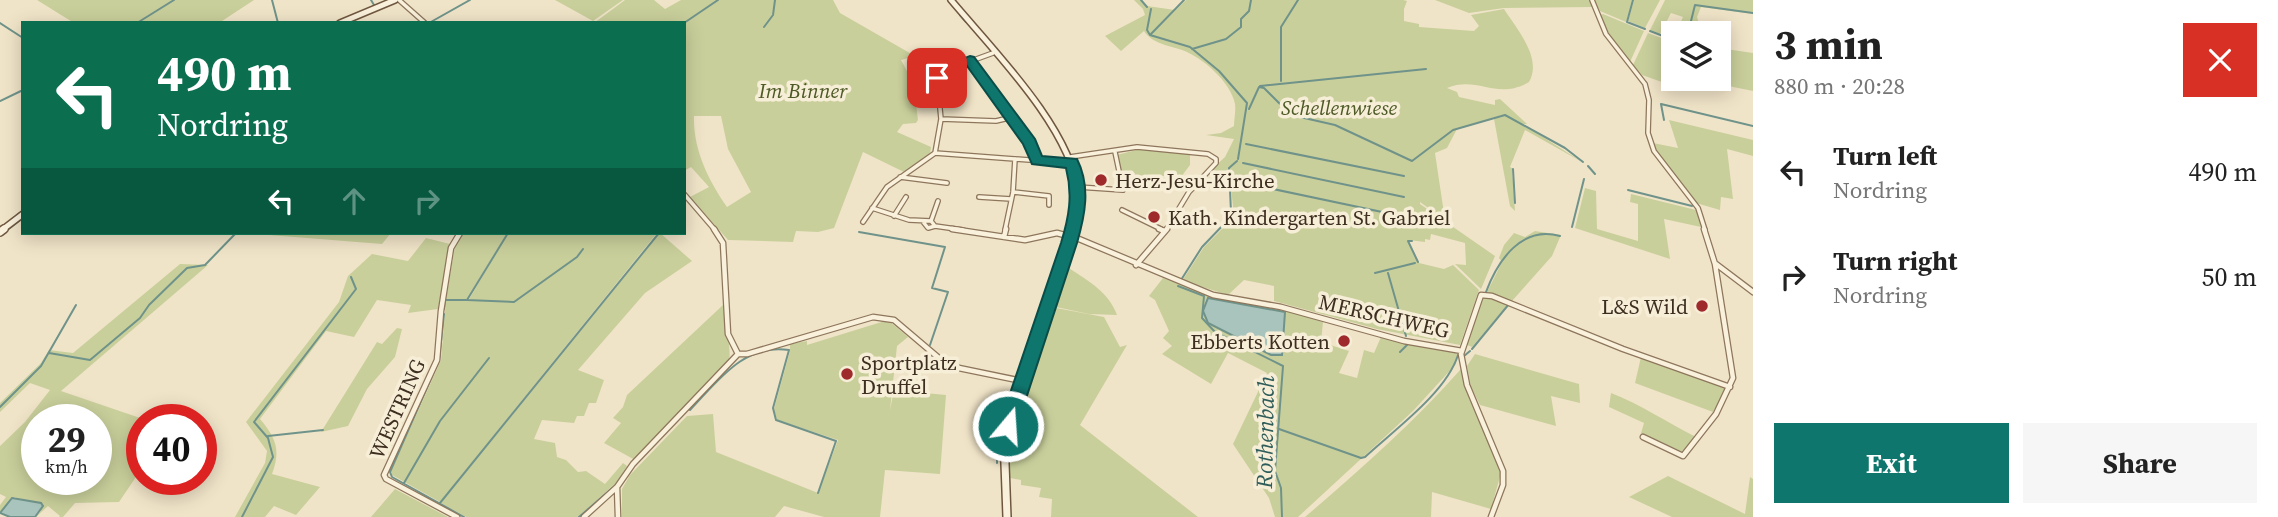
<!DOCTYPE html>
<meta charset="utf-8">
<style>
body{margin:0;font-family:"Source Serif 4",serif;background:#f6f6f6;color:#222;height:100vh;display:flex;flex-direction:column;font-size:26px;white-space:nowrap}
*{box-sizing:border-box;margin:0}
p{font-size:23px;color:#767676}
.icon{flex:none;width:38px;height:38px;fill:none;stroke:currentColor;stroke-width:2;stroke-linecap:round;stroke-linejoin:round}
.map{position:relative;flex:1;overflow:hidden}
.panel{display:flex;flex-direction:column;background:#fff;width:525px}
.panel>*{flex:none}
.top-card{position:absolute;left:21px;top:21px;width:665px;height:214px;border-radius:0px;box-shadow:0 4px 18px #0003;background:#0b6e4f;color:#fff;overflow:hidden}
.fabs{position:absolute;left:1661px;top:21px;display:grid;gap:14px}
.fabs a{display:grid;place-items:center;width:70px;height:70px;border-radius:0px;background:#fff;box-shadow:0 4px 18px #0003;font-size:35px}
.speed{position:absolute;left:21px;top:404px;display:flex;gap:14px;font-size:35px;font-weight:700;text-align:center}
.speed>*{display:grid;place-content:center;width:91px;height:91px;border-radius:50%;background:#fff;box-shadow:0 4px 18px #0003;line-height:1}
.speed small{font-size:18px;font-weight:400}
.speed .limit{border:10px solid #d22;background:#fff;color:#111}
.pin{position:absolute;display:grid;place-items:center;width:60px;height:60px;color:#fff;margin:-30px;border-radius:14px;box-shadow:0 4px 10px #0006}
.me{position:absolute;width:77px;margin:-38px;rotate:18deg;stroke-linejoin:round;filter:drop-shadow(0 0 5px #0008)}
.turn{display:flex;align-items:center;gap:24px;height:147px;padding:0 21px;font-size:32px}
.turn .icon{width:91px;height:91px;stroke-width:2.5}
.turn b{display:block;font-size:49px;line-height:60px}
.lanes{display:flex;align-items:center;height:66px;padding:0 21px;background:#0003;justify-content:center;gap:35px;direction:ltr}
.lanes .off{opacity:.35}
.round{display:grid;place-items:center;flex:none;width:74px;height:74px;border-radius:0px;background:#f6f6f6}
.summary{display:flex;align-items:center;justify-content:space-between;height:119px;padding:0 21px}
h1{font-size:42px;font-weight:700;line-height:52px}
.primary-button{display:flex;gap:14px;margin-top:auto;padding:14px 21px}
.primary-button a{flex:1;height:80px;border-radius:0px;background:#0f766e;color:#fff;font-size:28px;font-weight:700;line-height:80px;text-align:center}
.primary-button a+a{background:#f6f6f6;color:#222}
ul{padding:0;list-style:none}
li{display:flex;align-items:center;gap:21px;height:105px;padding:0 21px}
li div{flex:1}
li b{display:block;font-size:26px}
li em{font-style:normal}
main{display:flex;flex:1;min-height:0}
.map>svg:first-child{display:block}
.green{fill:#c9cf9b;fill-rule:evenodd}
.water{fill:#a9c4bc;stroke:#6f938a;stroke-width:2}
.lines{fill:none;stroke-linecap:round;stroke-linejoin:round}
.stream{stroke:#6f938a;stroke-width:2}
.street-far1-casing{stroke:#8d765c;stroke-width:6}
.street-casing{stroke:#8d765c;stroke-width:7}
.secondary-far1-casing{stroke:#6f573f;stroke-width:8}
.secondary-casing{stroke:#6f573f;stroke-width:10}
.street-far1{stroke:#faf1dc;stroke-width:3.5}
.street{stroke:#faf1dc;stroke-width:4.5}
.secondary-far1{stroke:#faf1dc;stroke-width:5}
.secondary{stroke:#faf1dc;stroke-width:7}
.route{fill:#0f766e;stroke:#0a4d48;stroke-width:2}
.poi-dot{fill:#9e2a2b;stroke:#f7eed8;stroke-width:2.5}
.labels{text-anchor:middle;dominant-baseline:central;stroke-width:7;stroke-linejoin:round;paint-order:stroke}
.park-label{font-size:21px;font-style:italic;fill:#4d5a26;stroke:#f7eed8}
.poi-label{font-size:21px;fill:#3d2e20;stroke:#f7eed8;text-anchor:start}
.street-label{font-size:21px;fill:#3d2e20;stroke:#f7eed8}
.water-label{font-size:23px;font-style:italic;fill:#2f5d5a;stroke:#f7eed8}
</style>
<main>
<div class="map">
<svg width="1753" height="517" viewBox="0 0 1753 517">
<rect width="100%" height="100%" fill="#f0e4c8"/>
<path class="green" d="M 37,0 L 254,0 L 219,23 L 138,23 L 160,8 L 136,23 L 74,23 Z
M 555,0 L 623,0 L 593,21 Z
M 625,0 L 654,0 L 665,9 L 681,0 L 833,0 L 840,13 L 915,56 L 901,60 L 908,73 L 912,73 L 918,120 L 916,123 L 903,124 L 897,132 L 931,147 L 930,154 L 904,172 L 863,152 L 834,228 L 818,232 L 796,231 L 793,242 L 728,240 L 690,197 L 709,187 L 691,167 L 684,171 L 684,23 L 594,23 ZM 694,116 L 721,116 L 728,149 L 751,192 L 727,207 C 708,180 693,149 694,116 Z
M 1134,0 L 1142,0 L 1147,6 L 1175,10 L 1151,34 L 1186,0 L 1403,0 L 1407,1 L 1404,9 L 1404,21 L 1419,24 L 1419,27 L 1474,31 L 1479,26 L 1471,15 L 1504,9 C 1516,28 1543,58 1529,82 C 1496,101 1478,75 1447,88 L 1457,92 L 1459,97 L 1495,105 L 1495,100 L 1500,99 L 1527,124 L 1523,124 L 1582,162 L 1525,130 L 1510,167 L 1512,168 L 1515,211 L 1510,206 L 1494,119 L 1502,115 L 1457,129 L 1447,148 L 1435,153 L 1445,220 L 1420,202 L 1420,204 L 1495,256 L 1481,289 L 1455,264 L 1466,265 L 1465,243 L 1431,234 L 1430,240 L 1425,239 L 1425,242 L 1408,240 L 1419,263 L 1444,269 L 1453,265 L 1479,290 L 1460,345 L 1377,329 L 1274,301 L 1274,286 L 1244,280 L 1228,295 L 1187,282 L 1182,281 L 1204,247 L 1227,224 L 1233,207 L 1230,177 L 1212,169 L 1225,157 L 1234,139 L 1206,135 L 1221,133 L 1234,126 C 1234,119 1236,111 1235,104 C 1231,82 1202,57 1182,50 C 1170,46 1151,43 1144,31 L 1121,51 L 1105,36 L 1145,15 L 1143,9 Z
M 1435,0 L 1591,0 L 1593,7 L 1504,8 L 1469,13 Z
M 1594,0 L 1633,0 L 1626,22 L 1600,11 Z
M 1634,0 L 1660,0 L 1645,28 L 1628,21 Z
M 1665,0 L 1753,0 L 1753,14 L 1701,7 L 1697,17 L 1702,33 L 1676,33 L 1683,17 L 1671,13 L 1660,34 L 1650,30 Z
M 1603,14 L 1644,31 L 1630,62 L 1608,34 L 1600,15 Z
M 1648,33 L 1664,39 L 1665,48 L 1673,53 L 1673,79 L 1676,79 L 1676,87 L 1642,75 L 1633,65 Z
M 1719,48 L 1753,53 L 1753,91 L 1694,79 L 1718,79 Z
M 1669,120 L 1753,140 L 1753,156 L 1727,149 L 1733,199 L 1721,197 L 1720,210 L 1696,203 L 1657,152 L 1653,143 L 1678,148 Z
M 1140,149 L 1190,153 L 1190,165 L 1178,181 L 1167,176 L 1135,176 L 1135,173 L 1122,173 L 1117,155 Z
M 1585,188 L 1596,191 L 1597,229 L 1638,241 L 1638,204 L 1630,202 L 1631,194 L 1696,210 L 1701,227 L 1664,219 L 1670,259 L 1575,228 Z
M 1535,231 L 1561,235 L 1552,256 L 1512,301 L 1487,292 L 1502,262 L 1499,258 L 1504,245 L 1514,233 L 1525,237 Z
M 286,233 L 391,233 L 382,244 L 269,235 Z
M 463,233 L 507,233 L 467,299 L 446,299 L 455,246 Z
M 508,233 L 657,233 L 440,502 L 392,475 L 391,471 L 441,360 L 446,300 L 468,301 Z
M 660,233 L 692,261 L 645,293 L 578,370 L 604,380 L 596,403 L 589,403 L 584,416 L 577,416 L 574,423 L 542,420 L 534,439 L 555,443 L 557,457 L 566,460 L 578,472 L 586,471 L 605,484 L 623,463 L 627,466 L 618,481 L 578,517 L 466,517 L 441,503 Z
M 426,238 L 450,244 L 438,309 L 408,313 L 411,305 L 377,300 L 354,337 L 326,331 L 260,419 C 276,438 281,450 272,474 L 320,487 L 296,515 L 274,506 L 265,517 L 235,517 L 265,463 L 267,451 L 246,422 L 339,302 L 348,276 L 372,254 L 408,261 Z
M 180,264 L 208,265 L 61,391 L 146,420 L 142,420 L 142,468 L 119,502 L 75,503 L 63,517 L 59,517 L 60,516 L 48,506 L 36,517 L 41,511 L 15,497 L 0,512 L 0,505 L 6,497 L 0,494 L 0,446 L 25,422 L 50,390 L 30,383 L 0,412 L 0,403 L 41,363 L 49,350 L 73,353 ZM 37,420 L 96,420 L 96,480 L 37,480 Z
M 1069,268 C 1088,281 1109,292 1117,315 L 1089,314 L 1056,307 Z
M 1163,278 L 1206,295 L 1282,308 L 1323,322 L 1321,342 L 1349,351 L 1339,373 L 1357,378 L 1364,350 L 1374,353 L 1381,337 L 1408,343 L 1400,352 L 1409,344 L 1454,351 L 1457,354 L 1456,364 L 1413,411 L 1298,517 L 1275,517 L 1269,498 L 1233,444 L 1267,373 L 1228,353 L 1211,384 L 1162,354 L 1172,346 L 1163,338 L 1169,331 L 1155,300 L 1149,296 ZM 1212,298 L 1285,313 L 1281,355 L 1271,355 L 1208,323 Z
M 1484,296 L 1508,304 L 1472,347 L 1467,345 Z
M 723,305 C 724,317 732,351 729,359 L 635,460 L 604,443 L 621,423 L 613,418 L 623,407 L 627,395 Z
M 1056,308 L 1104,317 L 1120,347 L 1127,345 L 1080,425 L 1198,517 L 1051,517 L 1052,499 L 1039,497 L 1041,488 L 1021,485 L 1021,480 L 1010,478 L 1008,453 L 1010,438 Z
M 888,320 L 908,337 L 897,346 L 890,410 L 894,390 L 946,395 L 940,474 L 885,470 L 880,517 L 824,517 L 784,506 L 775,517 L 622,517 L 622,489 L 630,475 L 687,416 L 713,414 L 716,452 L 818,493 L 838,440 L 777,420 L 774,409 L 790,351 L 790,344 L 807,341 L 807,345 Z
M 397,328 L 402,329 L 395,357 L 367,389 L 348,426 L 321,432 L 377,342 L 382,344 Z
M 1475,354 L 1579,384 L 1580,403 L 1551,396 L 1556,426 L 1480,405 L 1471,387 L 1467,366 Z
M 1641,357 L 1722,386 L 1726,389 L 1713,412 L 1635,383 Z
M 1461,369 L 1467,393 L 1501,473 L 1491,509 L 1432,492 L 1431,517 L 1305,517 C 1360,470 1413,423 1461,369 Z
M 1611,393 C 1640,404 1668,423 1696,437 L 1683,452 L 1641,433 L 1644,423 L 1609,407 Z
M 1668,476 L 1745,514 L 1750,477 L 1753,479 L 1753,517 L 1672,517 L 1629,497 Z
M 395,489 L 448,517 L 371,517 Z"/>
<path class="water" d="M 1208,298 L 1285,312 L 1282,355 L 1271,355 L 1208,323 L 1203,311 Z
M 12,498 L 41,503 L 43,506 L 35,517 L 10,517 L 0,513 Z"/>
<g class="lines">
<path class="stream" d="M 272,0 L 278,23
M 371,0 L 374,5
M 1141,0 L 1147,7
M 1633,0 L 1627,22 L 1645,29
M 1151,9 L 1147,30 L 1150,35 L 1190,47 L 1219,71 L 1247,103 L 1238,159
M 960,15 L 966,22
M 0,23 L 23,38
M 137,23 L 174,0
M 429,23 L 470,0
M 684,23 L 718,0
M 764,27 L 773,15 L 775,0
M 1650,31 L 1671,39
M 1688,33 L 1695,5 L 1753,13
M 1151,34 L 1184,0
M 1192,49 L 1226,39 L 1241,27 L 1241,19 L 1249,11 L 1251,0
M 1281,81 L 1281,27 L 1298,0
M 1260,86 L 1426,69
M 0,101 L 23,90
M 1249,109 L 1259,87 L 1264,88 L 1291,115 L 1335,125 L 1412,161 L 1453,130 L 1505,115 L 1565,148 L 1583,162
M 1664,120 L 1661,104 L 1753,126
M 1246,144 L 1404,176
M 1243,163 L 1404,197
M 1588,166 L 1595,174
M 1513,169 L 1515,203
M 1235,181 L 1420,220
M 1628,190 L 1692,206
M 17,215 L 23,211
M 1070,227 L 1075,194
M 1572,227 L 1584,179
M 6,231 L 23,218
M 859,232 L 945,247 L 932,288 L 948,292 L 930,345
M 1412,241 L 1408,241 L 1418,262
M 1375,273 L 1415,263
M 1388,273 L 1406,336
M 1181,280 L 1202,247 L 1226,222 L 1231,212 L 1229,168 L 1237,161
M 1178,286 L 1204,296 L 1202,318 L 1215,332 L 1283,366 L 1275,471 L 1281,488 L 1282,517
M 1486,292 C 1498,260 1522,225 1560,236
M 467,300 L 514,302 L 577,257 L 583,249
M 444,309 L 445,300 L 467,300 L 508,233
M 444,314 L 439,360 L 390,472 L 392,477 L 464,517
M 1472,349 L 1509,304
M 1400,352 L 1407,345
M 49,353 L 90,360 L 140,318 L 149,305 L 187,268 L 205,265 L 236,233
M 1464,356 L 1470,351
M 1021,375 L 1045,301
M 0,407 L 41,366 L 76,305
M 690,410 C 718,381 744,343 789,350 L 773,408 L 776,420 L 836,441 L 818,493
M 1279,429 L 1361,458 L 1365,457 C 1394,430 1446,393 1458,355
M 268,436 L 323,430
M 1008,441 L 1023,393
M 997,463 L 998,441 L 1016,384
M 404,483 L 440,421 L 489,358
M 440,503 L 659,233
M 242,517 L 273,457 L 268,438 L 254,422 L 356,289 L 351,277
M 579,517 L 618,483"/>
<g class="street-far1-casing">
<path id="street-far1" d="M 399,0 L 425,23
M 1592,0 L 1606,34 L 1645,84 L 1649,100 L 1648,133 L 1654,151 L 1698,208 L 1705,230
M 970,60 L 1030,143 L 1037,161
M 941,119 L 996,121 L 1013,117
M 935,153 L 941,119 L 937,78 L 949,69 L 993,53
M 935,153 L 1070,163
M 1070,157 L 1137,147 L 1208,154 L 1216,159 L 1216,163 L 1189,192 L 1166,230
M 900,177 L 947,183
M 1078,187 L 1123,190 L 1115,152
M 1013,192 L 1049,196 L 1049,205
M 684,194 L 715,230
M 979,197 L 1011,199
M 872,208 L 909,220 L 931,221 L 935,226 L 963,230
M 1122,210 L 1163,230
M 894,216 L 906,197
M 931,221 L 938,201
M 863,222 L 887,187 L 935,153
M 924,223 L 928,228 L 935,226
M 1005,230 L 1013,192 L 1015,159"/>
</g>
<g class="street-casing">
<path id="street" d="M 714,229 L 723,243 L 728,334 L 738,354
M 952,229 L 1025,240 L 1057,233 L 1079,239 L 1213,295 L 1281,307 L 1404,341 L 1462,351
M 1159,229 L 1164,231
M 1004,237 L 1006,229
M 1716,264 L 1753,292
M 1136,265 L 1167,229
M 1643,437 L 1683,456 L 1716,414 L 1733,378 L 1715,264 L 1704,229
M 617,487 L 618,517
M 457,517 L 386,479 L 384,475 L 437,360 L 441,311 L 451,248 L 460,233
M 584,517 L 617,487 L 633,464 L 738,354 L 747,354 L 873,317 L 894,320 L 940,359 L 954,367 L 1022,381
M 1491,517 L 1503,485 L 1503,471 L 1467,385 L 1461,354 L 1481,295 L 1492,296 L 1623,349 L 1730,387"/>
</g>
<g class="secondary-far1-casing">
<path id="secondary-far1" d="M 951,0 C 992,49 1072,129 1078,193 C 1079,206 1076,218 1073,230
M 340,23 L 395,0
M 2,230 L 23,214"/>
</g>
<g class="secondary-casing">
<path id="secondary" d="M 0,232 L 4,229
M 1007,517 L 1004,437 L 1073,229"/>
</g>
<use href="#street-far1" class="street-far1"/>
<use href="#street" class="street"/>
<use href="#secondary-far1" class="secondary-far1"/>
<use href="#secondary" class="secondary"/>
</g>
<path class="route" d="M 970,56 L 974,57 L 1035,139 L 1042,156 L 1077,159 C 1091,187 1085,215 1077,243 L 1017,426 L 1014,432 L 1008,434 L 1001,432 L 999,426 L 1061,243 C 1069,217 1073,195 1066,168 L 1032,164 L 1023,144 L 967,66 L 948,74 L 942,81 L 933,81 L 931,78 L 939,68 Z"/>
<g class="poi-dot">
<circle cx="1101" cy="180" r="7"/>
<circle cx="1154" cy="217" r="7"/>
<circle cx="1702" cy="306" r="7"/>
<circle cx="1344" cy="341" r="7"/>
<circle cx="847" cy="374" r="7"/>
</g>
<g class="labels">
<g class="park-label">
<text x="803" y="90">Im Binner</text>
<text x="1339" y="107">Schellenwiese</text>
</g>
<g class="poi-label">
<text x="1115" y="180">Herz-Jesu-Kirche</text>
<text x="1168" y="217">Kath. Kindergarten St. Gabriel</text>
<text x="1688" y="306" text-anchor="end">L&amp;S Wild</text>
<text x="1330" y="341" text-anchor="end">Ebberts Kotten</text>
<text x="861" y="362">Sportplatz<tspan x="861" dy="24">Druffel</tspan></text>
</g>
<g class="street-label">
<text transform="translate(1384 316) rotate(13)">MERSCHWEG</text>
<text transform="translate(397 409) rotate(-66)">WESTRING</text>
</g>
<g class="water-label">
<text transform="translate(1265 432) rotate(-89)">Rothenbach</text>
</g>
</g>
</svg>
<div class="fabs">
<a><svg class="icon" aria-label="layers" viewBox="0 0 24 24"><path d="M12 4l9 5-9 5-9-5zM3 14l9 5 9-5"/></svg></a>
</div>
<div class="speed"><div>29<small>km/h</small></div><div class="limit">40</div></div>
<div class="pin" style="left:937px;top:78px;background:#d93025"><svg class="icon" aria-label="arrive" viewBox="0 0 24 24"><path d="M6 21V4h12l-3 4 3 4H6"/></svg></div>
<svg class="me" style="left:1008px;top:426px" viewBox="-20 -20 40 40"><circle r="17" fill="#0f766e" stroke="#fff" stroke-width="3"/><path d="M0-11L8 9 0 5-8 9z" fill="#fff"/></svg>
<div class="top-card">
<div class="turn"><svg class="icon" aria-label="left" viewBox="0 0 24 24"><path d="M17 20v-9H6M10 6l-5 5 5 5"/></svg><div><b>490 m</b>Nordring</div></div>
<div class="lanes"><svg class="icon" aria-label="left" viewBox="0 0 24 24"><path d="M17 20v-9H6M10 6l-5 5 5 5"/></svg><svg class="icon off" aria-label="ahead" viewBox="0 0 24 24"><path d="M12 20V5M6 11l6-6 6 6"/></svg><svg class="icon off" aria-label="right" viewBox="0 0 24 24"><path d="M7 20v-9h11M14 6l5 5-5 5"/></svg></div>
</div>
</div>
<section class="panel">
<div class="summary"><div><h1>3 min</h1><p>880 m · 20:28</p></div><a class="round" style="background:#d93025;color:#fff"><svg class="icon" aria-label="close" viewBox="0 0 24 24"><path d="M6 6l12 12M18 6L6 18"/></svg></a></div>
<ul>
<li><svg class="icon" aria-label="left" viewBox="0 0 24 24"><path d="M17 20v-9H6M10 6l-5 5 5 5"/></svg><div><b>Turn left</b><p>Nordring</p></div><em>490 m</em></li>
<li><svg class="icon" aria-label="right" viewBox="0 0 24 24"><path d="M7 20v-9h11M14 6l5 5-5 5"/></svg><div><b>Turn right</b><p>Nordring</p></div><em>50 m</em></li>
</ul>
<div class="primary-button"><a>Exit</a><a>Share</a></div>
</section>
</main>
